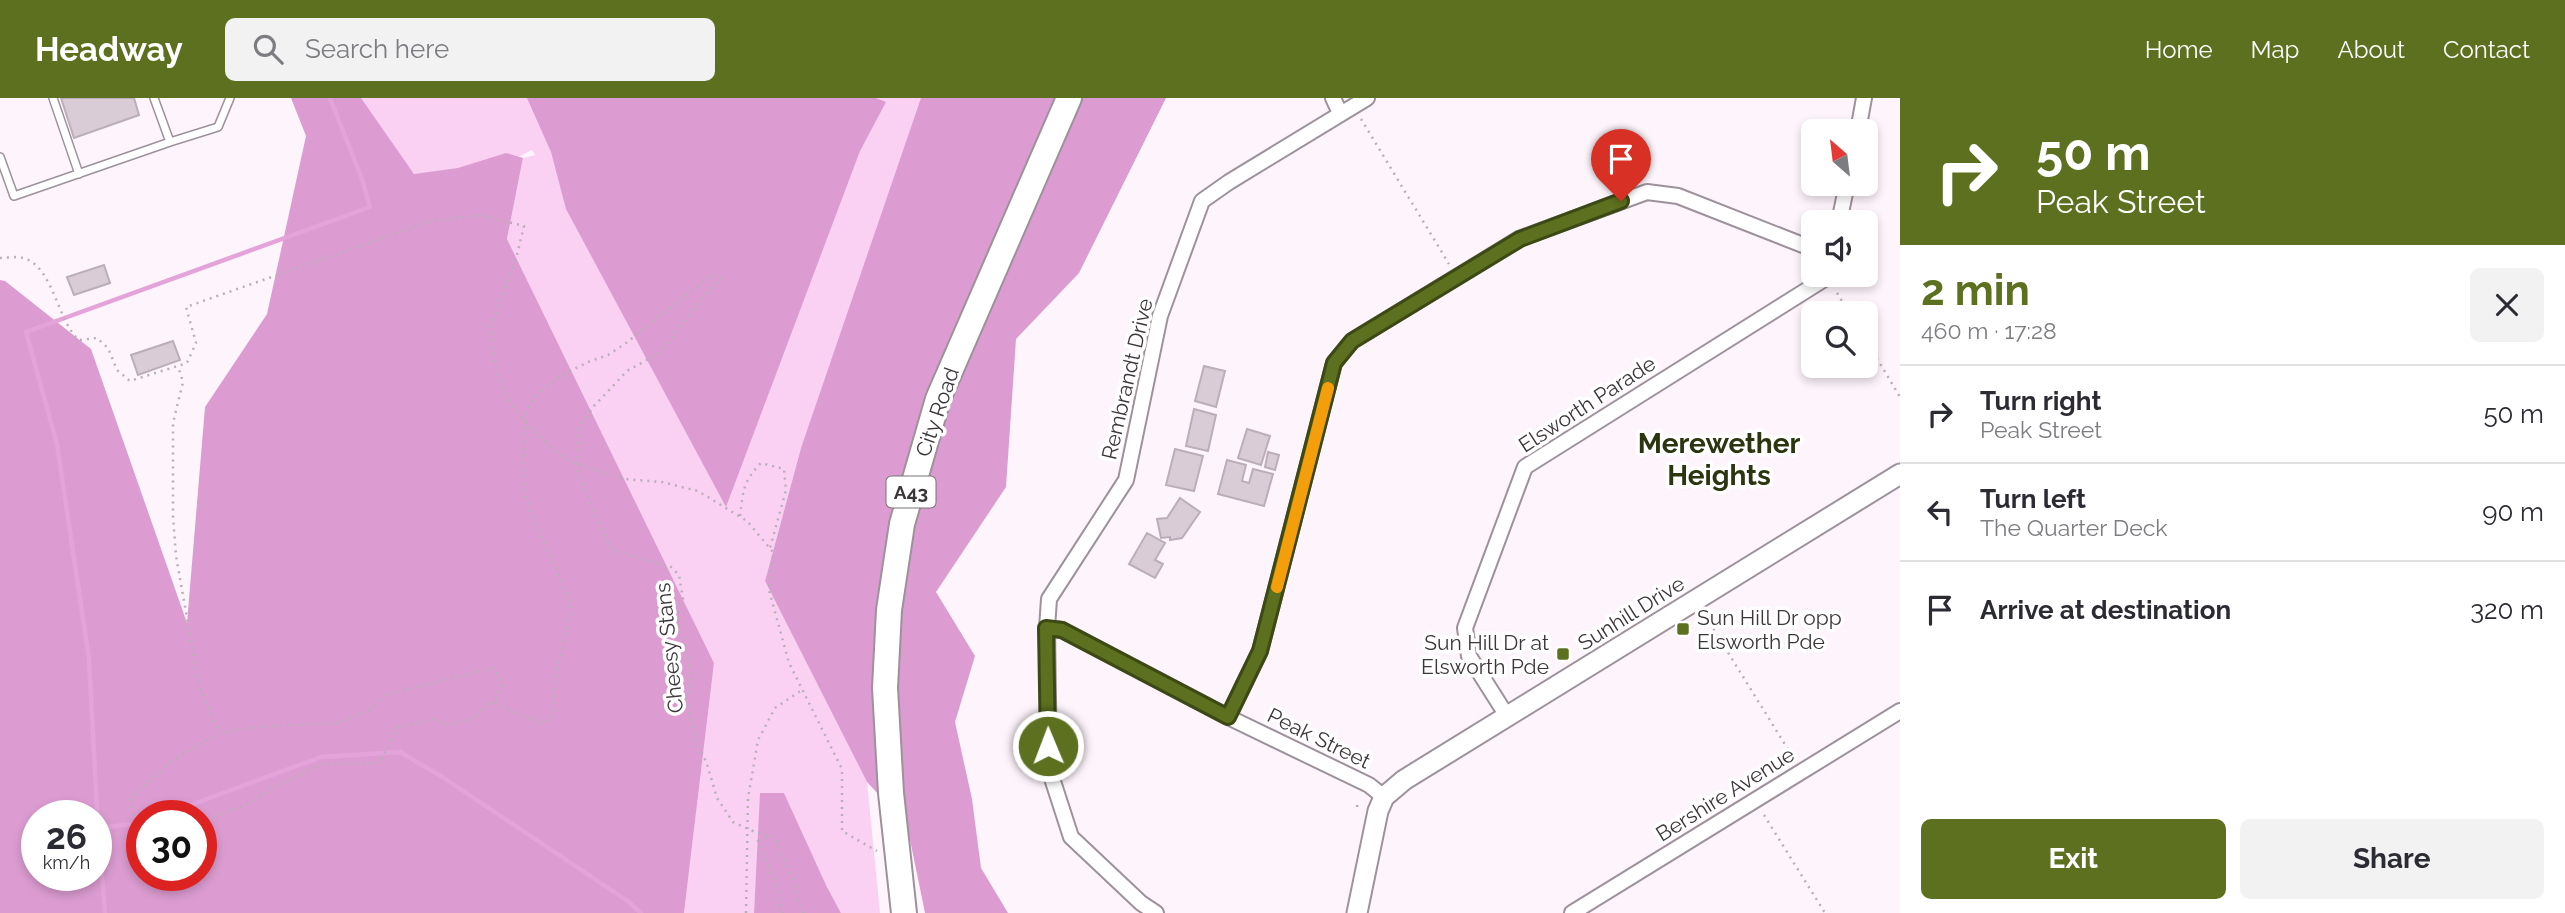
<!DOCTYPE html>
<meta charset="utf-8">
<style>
body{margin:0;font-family:Raleway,sans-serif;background:#f2f2f3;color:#2b2b33;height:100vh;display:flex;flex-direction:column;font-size:26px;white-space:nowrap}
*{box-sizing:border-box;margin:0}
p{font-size:23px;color:#7c7c81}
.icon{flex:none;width:38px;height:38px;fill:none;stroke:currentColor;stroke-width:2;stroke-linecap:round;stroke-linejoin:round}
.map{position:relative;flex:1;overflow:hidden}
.panel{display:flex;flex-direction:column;background:#fff;width:665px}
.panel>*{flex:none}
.hud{background:#5c701f;color:#fff;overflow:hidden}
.needle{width:46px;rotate:332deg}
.fabs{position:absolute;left:1801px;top:21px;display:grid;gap:14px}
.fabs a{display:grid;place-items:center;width:77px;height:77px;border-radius:10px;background:#fff;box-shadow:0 4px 10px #0003;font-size:35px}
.speed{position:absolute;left:21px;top:702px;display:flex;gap:14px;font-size:35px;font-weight:700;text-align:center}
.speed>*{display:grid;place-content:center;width:91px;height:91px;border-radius:50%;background:#fff;box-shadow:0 4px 10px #0003;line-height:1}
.speed small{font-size:18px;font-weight:400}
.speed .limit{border:10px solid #d22;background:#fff;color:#111}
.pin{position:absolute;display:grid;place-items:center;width:60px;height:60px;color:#fff;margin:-72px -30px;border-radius:50% 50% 50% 0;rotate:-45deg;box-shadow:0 0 7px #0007}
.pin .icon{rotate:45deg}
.me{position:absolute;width:77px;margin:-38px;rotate:359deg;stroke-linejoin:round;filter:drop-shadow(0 0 5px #0008)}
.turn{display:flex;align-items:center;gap:24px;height:147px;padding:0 21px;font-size:32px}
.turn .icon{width:91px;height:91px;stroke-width:2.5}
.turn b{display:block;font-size:49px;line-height:60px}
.round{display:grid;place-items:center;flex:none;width:74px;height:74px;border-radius:10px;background:#f2f2f3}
.headline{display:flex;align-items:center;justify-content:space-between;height:119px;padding:0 21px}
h1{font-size:42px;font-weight:700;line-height:52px;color:#5c701f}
.action{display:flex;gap:14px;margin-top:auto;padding:14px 21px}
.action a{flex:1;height:80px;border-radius:10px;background:#5c701f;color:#fff;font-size:28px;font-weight:700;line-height:80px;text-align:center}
.action a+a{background:#f2f2f3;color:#2b2b33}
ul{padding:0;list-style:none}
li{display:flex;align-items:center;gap:21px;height:98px;padding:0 21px;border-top:2px solid #e1e1e2}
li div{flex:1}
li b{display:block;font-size:26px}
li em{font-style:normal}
header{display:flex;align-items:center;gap:42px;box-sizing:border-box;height:98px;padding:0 35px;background:#5c701f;color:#fff}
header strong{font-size:33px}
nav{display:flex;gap:38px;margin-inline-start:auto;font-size:24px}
.search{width:490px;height:63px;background:#f2f2f3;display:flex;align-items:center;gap:18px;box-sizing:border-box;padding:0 24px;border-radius:10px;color:#7c7c81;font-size:26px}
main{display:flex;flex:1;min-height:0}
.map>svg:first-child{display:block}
.green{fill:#fad1f3}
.forest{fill:#dc9cd1;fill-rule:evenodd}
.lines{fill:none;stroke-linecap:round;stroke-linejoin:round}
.stream{stroke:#e4a4d9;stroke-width:4.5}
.building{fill:#daccd7;stroke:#bbaeb9;stroke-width:2}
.lane-casing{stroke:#9d919b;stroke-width:10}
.street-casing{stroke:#9d919b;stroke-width:18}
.secondary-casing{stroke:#9d919b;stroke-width:23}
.highway-casing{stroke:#9d919b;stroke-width:28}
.path{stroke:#b8b0b6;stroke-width:2.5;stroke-dasharray:2 5;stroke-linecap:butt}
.lane{stroke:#fff;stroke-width:7}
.street{stroke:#fff;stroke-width:14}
.secondary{stroke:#fff;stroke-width:19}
.highway{stroke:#fff;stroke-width:24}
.route-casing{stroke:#3c4914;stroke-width:18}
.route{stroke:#5c701f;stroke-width:12}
.slow{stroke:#f59e0b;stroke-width:12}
.poi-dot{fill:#5c701f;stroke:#fff;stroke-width:2.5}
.labels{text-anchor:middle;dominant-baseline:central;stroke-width:7;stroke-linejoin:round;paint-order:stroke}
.shield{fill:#fff;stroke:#767275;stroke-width:2}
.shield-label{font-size:19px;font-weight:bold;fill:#3b363a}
.street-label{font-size:21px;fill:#3b363a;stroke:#fff}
.poi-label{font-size:21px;fill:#3b363a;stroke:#fff;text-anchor:start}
.district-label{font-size:28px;font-weight:bold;fill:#2b350f;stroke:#fff}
</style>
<header>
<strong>Headway</strong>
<div class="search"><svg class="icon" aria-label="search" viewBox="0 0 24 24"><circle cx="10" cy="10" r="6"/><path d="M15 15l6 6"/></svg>Search here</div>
<nav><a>Home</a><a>Map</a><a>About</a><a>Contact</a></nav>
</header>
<main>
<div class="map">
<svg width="1900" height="815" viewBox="0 0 1900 815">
<rect width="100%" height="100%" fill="#fef5fc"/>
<path class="green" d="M 321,0 L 938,0 L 801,350 L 765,483 L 867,684 L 880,815 L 841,815 L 827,789 L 784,695 L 761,695 L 754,815 L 684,815 L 714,565 L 507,141 L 523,60 L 535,57 L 532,52 L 386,127 Z"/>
<path class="forest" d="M 291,0 L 361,0 L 414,76 L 458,70 L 506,55 L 523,60 L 507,141 L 714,565 L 684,815 L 0,815 L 0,182 L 5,183 L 91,251 L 187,525 L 205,309 L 267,216 L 306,38 ZM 37,718 L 96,718 L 96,777 L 37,777 ZM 142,718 L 201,718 L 201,777 L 142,777 Z
M 527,0 L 876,0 L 886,4 L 860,53 L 726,409 L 566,111 L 551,54 Z
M 921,0 L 1166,0 L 1079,175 L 1016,241 L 1006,389 L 936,494 L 975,558 L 955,624 L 972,701 L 981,770 L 1008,815 L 925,815 L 907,727 L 867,684 L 765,483 L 801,350 Z
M 760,695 L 784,695 L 827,789 L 841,815 L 754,815 Z"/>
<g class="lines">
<path class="stream" d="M 161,718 L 321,659 L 400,654 L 444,680 L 629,804 L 641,815
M 98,730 L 142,725
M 105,815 L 98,730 L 89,561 L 57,346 L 26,234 L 370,109 L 362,81 L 330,0"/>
</g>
<path class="building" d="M 61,0 L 134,0 L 139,17 L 74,40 Z
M 104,167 L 110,185 L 74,197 L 67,179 Z
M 173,243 L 180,262 L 138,277 L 131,257 Z
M 1204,268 L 1225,273 L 1216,309 L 1195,303 Z
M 1194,311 L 1216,317 L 1208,353 L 1186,348 Z
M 1247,331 L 1270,338 L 1261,367 L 1238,360 Z
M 1175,351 L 1203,358 L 1194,393 L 1166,387 Z
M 1268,354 L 1279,357 L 1275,372 L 1265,369 Z
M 1227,362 L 1246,367 L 1242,383 L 1249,385 L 1253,371 L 1273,376 L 1264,408 L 1218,396 Z
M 1180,400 L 1200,414 L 1182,440 L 1170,442 L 1170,439 L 1161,440 L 1157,421 L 1167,420 Z
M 1147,435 L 1165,445 L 1155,462 L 1163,466 L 1155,480 L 1129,466 Z"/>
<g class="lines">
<g class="lane-casing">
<path id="lane" d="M 53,0 L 79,76
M 170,44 L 218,29 L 230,0
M 0,59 L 14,98 L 170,44 L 154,0"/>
</g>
<g class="street-casing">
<path id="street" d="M 1333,0 L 1340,15
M 1858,33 L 1864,0
M 1839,124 L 1847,86
M 1047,530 L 1062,532 L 1228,619 L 1369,687 L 1384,699
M 1507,618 L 1469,558 L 1465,530 L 1525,369 L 1826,180 L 1827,177
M 1228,619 L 1260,553 L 1334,265 L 1352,243 L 1519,141 L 1647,94 L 1678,98 L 1813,151
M 1156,815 L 1141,805 L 1071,739 L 1049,671 L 1047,530 L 1049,501 L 1126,382 L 1160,218 L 1202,103 L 1229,84 L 1367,0
M 1572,815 L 1900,613"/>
</g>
<g class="secondary-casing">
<path id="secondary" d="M 1357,815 L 1378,713 L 1384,699 L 1404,682 L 1900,376"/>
</g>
<g class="highway-casing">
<path id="highway" d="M 904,815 L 891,695 L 885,590 L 889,512 L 902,426 L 938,301 L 1069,0"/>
</g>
<path class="path" d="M 1361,21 L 1449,166
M 0,160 C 7,160 16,158 23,160 C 53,167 58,225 79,242 L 97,240 L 108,250 L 117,272 L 130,283 L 187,265 L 196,245 L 186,209 L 431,123 L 481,117 L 524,128 L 516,161 L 491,228 L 492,251 L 498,275 L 508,300 L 521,319 L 553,351 L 571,364 L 624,381 L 662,384 L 698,393 L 747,423 L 773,454 L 769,492 L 789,565 L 842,671 L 842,733 L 877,753
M 1837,195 L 1849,215
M 1866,242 L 1900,299
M 740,418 C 743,394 743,383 761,365 L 784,371 L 786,392 L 770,450
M 1706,519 L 1794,661
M 495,605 C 507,614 527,617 541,625 L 551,622 L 554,614 L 554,587 L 570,517 L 570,501 L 540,436 L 526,399 L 522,378 L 526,316 L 534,300 L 557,280 L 588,264 L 608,257 L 626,245 L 711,178 L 718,177 L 721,181 L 701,202 L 661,254 L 627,273 L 594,308 L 580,329 L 578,374 L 608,445 L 615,453 L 671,469 L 679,477 L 683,501 L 678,515 L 679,531 L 685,543 L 692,585 L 686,600 L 697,644 L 707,666 L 717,700 L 733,724 L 755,734 L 771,738
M 1357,709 L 1358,703
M 1764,717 L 1825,815
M 201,724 L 248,706 L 276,688 L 322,666 L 379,665 L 399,629 L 433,621 L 448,627 L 477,619 L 487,605 L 495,605 L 503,585 L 493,570 L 384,597 L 368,613 L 337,625 L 256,629 L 220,635
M 142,726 L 133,720 L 131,699 L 175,661 L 220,635 L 199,587 L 176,458 L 173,418 L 173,325 L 183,284 L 178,268
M 746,815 L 748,700 L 758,642 L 775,610 L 802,592
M 783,815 L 778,804 L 778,789 L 758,743 L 771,738 L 778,744 C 778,762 790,766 794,782 C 797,794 797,803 804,815"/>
<use href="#lane" class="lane"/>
<use href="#street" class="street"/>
<use href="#secondary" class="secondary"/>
<use href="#highway" class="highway"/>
</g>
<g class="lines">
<g class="route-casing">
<path id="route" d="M 1048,648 L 1046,530 L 1062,532 L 1228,619 L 1260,553 L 1334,265 L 1352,243 L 1520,141 L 1621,103"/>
</g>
<use href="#route" class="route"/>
<path class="slow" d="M 1277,489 L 1328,290"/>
</g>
<g class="poi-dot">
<rect x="1676" y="524" width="14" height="14" rx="3.5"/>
<rect x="1556" y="549" width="14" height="14" rx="3.5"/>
</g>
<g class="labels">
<rect class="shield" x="886.5" y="378.5" width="49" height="31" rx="5"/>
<g class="shield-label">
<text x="911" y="394">A43</text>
</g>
<g class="street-label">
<text transform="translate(1127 281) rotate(-77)">Rembrandt Drive</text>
<text transform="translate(1587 306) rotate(-33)">Elsworth Parade</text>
<text transform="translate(937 314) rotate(-71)">City Road</text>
<text transform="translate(1631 515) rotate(-32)">Sunhill Drive</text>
<text transform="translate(669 550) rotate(-96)">Cheesy Stans</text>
<text transform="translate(1319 640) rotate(26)">Peak Street</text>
<text transform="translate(1725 696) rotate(-32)">Bershire Avenue</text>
</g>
<g class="poi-label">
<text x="1697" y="519">Sun Hill Dr opp<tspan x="1697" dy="24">Elsworth Pde</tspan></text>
<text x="1549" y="544" text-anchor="end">Sun Hill Dr at<tspan x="1549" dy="24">Elsworth Pde</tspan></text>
</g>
<g class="district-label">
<text x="1719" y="345">Merewether<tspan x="1719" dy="32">Heights</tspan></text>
</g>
</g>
</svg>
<div class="fabs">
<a><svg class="needle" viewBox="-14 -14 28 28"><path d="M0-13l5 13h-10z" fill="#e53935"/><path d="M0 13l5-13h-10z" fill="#7c7c81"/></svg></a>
<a><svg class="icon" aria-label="sound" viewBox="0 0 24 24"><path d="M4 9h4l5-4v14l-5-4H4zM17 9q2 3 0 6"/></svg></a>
<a><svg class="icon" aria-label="search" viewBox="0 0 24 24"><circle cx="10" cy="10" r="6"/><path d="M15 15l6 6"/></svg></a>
</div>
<div class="speed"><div>26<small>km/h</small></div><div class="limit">30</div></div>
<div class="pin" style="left:1621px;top:103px;background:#d93025"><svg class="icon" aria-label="arrive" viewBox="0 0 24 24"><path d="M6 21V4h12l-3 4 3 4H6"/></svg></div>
<svg class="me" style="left:1048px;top:648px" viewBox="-20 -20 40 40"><circle r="17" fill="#5c701f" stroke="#fff" stroke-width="3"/><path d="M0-11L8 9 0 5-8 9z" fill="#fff"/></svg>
</div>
<section class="panel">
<div class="hud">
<div class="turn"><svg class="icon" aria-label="right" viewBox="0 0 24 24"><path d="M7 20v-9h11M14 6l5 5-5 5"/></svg><div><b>50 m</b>Peak Street</div></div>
</div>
<div class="headline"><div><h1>2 min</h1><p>460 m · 17:28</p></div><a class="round"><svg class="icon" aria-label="close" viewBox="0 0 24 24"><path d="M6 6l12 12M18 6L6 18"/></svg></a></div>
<ul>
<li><svg class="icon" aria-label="right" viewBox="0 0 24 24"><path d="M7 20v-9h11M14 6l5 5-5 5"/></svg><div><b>Turn right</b><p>Peak Street</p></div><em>50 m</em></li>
<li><svg class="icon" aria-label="left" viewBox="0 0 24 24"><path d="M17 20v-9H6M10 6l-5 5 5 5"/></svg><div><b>Turn left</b><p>The Quarter Deck</p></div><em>90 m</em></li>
<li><svg class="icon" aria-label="arrive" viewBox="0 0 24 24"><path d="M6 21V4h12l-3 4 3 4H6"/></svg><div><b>Arrive at destination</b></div><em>320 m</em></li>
</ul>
<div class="action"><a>Exit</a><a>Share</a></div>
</section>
</main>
